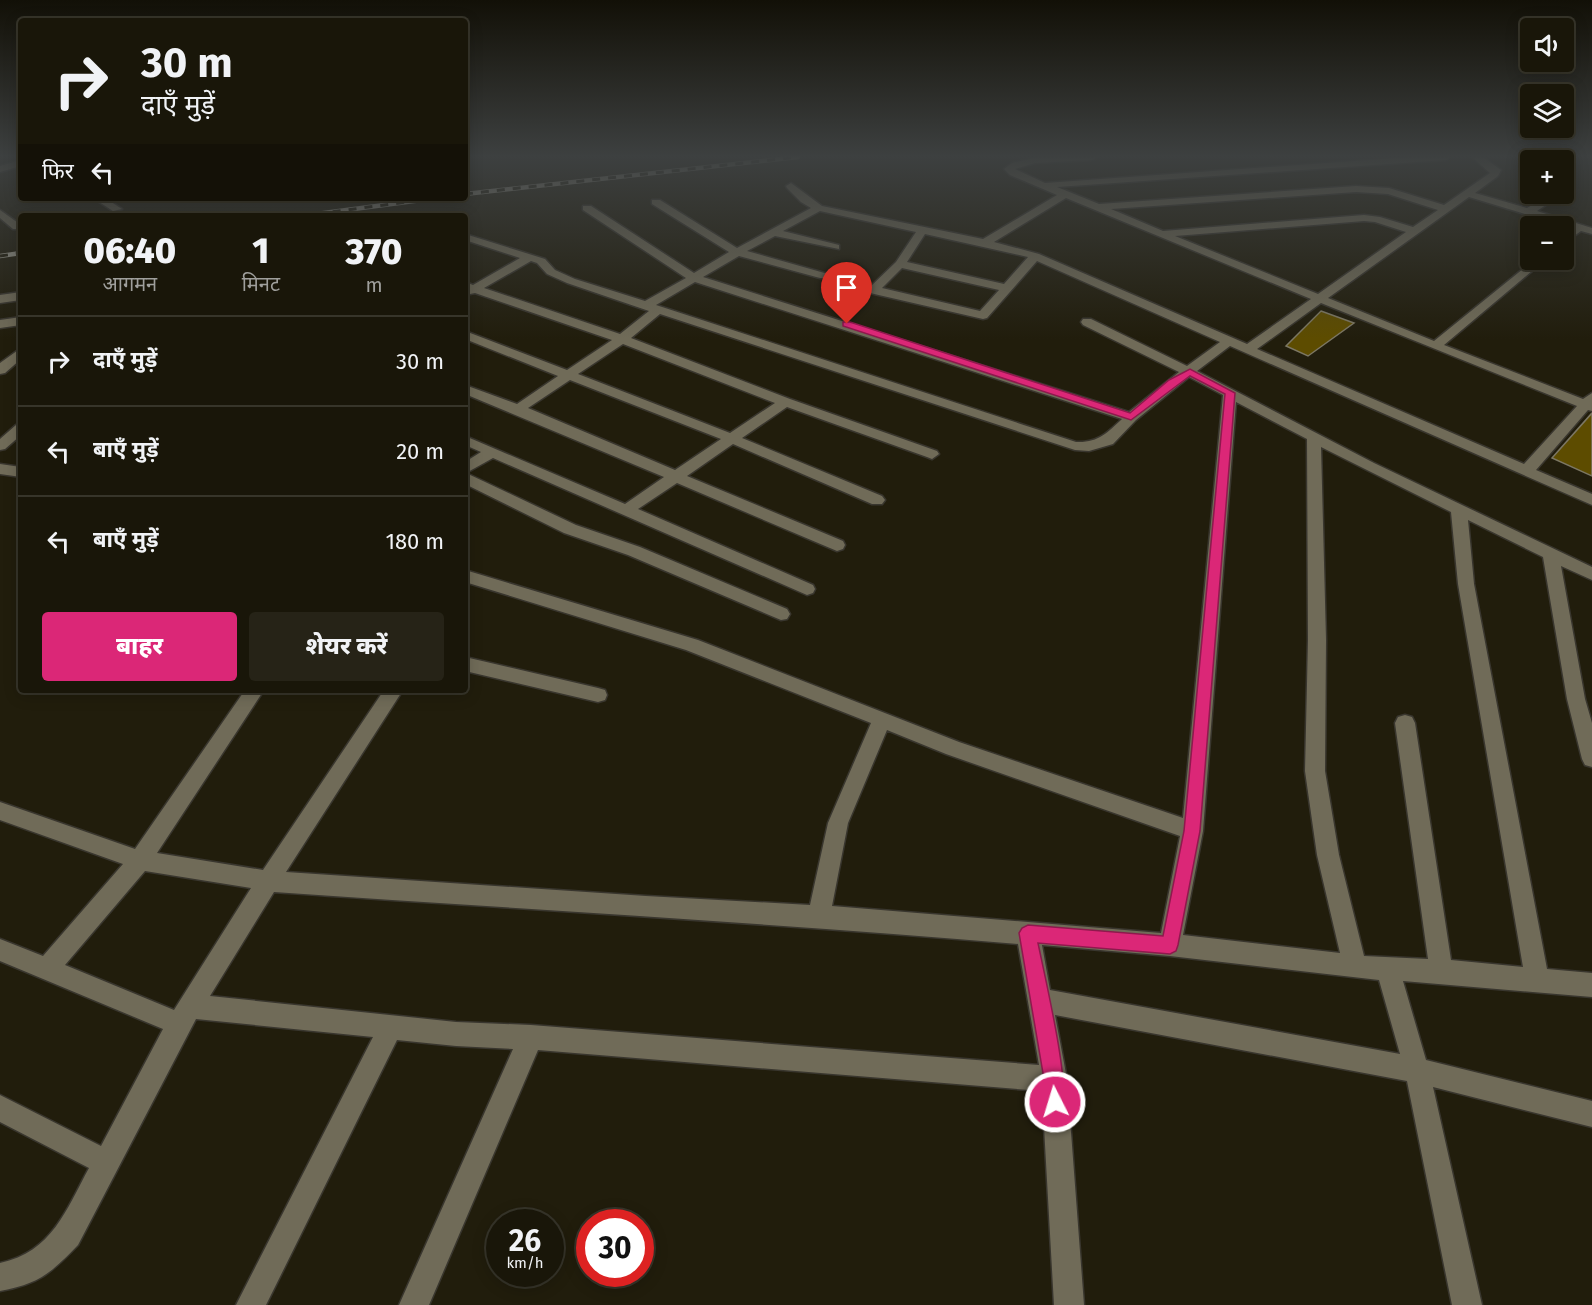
<!DOCTYPE html>
<html lang="hi">
<meta charset="utf-8">
<style>
body{margin:0;font-family:"Fira Sans","Noto Sans Devanagari",sans-serif;background:#262317;color:#f1f3f6;height:100vh;display:flex;flex-direction:column;font-size:22px;white-space:nowrap}
*{box-sizing:border-box;margin:0}
p{font-size:20px;color:#9f9f9c}
.icon{flex:none;width:33px;height:33px;fill:none;stroke:currentColor;stroke-width:2;stroke-linecap:round;stroke-linejoin:round}
.map{position:relative;flex:1;overflow:hidden}
.panel{position:absolute;left:18px;top:213px;width:450px;height:480px;display:flex;flex-direction:column;background:#191609;border-radius:6px;box-shadow:0 3px 15px #0003,0 0 0 2px #37352a}
.panel>*{flex:none}
.banner{position:absolute;left:18px;top:18px;width:450px;height:183px;border-radius:6px;box-shadow:0 3px 15px #0003,0 0 0 2px #37352a;background:#191609;color:#f1f3f6;overflow:hidden}
.tools{position:absolute;left:1520px;top:18px;display:grid;gap:12px}
.tools a{display:grid;place-items:center;width:54px;height:54px;border-radius:6px;background:#191609;box-shadow:0 3px 15px #0003,0 0 0 2px #37352a;font-size:30px}
.speed{position:absolute;left:486px;top:1209px;display:flex;gap:12px;font-size:30px;font-weight:700;text-align:center}
.speed>*{display:grid;place-content:center;width:78px;height:78px;border-radius:50%;background:#191609;box-shadow:0 3px 15px #0003,0 0 0 2px #37352a;line-height:1}
.speed small{font-size:15px;font-weight:400}
.speed .limit{border:9px solid #d22;background:#fff;color:#111}
.pin{position:absolute;display:grid;place-items:center;width:51px;height:51px;color:#fff;margin:-62px -26px;border-radius:50% 50% 50% 0;rotate:-45deg;box-shadow:0 0 6px #0007}
.pin .icon{rotate:45deg}
.me{position:absolute;width:66px;margin:-33px;rotate:355deg;stroke-linejoin:round;filter:drop-shadow(0 0 4px #0008)}
.turn{display:flex;align-items:center;gap:21px;height:126px;padding:0 24px;font-size:27px}
.turn .icon{width:78px;height:78px;stroke-width:2.5}
.turn b{display:block;font-size:42px;line-height:51px}
.then{display:flex;align-items:center;height:57px;padding:0 24px;background:#0003;gap:12px;font-size:22px}
.eta{display:flex;justify-content:space-evenly;align-items:center;height:102px;text-align:center}
.eta b{font-size:36px;font-weight:800;line-height:42px}
.primary-button{display:flex;gap:12px;margin-top:auto;padding:12px 24px}
.primary-button a{flex:1;height:69px;border-radius:6px;background:#db2777;color:#fff;font-size:24px;font-weight:800;line-height:69px;text-align:center}
.primary-button a+a{background:#262317;color:#f1f3f6}
ul{padding:0;list-style:none}
li{display:flex;align-items:center;gap:18px;height:90px;padding:0 24px;border-top:2px solid #37352a}
li div{flex:1}
li b{display:block;font-size:22px}
li em{font-style:normal}
.map>svg:first-child{display:block}
.building{fill:#5d4c00;stroke:#7c7763;stroke-width:1.5}
.lines{fill:none;stroke-linecap:round;stroke-linejoin:round}
.minor-casing{stroke:#39362e;stroke-width:3}
.minor{fill:#706b58;fill-rule:evenodd}
.rail-casing{stroke:#9f9d90;stroke-width:4.5}
.rail{stroke:#211d0c;stroke-width:3;stroke-dasharray:8;stroke-linecap:butt}
.route{fill:#db2777;stroke:#8e194d;stroke-width:1.5}
</style>
<div class="map">
<svg width="1592" height="1305" viewBox="0 0 1592 1305">
<rect width="100%" height="100%" fill="#211d0c"/>
<path class="building" d="M 1321,311 L 1354,323 L 1308,356 L 1286,346 Z
M 1592,413 L 1592,476 L 1552,458 Z"/>
<g class="lines">
<g class="minor-casing">
<path id="minor" d="M 1038,157 L 1097,157 L 1092,160 L 1035,163 L 1015,169 L 1045,183 L 1411,157 L 1450,157 L 1446,160 L 1057,187 L 1099,204 L 1356,186 L 1389,188 L 1444,205 L 1490,173 L 1472,157 L 1483,157 L 1501,170 L 1498,176 L 1475,193 L 1527,208 L 1551,194 L 1562,194 L 1537,211 L 1592,228 L 1592,234 L 1581,231 L 1563,244 L 1563,235 L 1571,228 L 1469,197 L 1328,298 L 1434,341 L 1534,260 L 1545,260 L 1444,345 L 1583,399 L 1592,393 L 1592,411 L 1588,410 L 1536,470 L 1592,494 L 1592,505 L 1230,346 L 1197,371 L 1374,463 L 1592,567 L 1592,580 L 1561,566 L 1585,699 L 1592,723 L 1592,767 L 1585,765 L 1582,759 L 1567,699 L 1543,557 L 1468,520 L 1474,584 L 1547,969 L 1592,973 L 1592,997 L 1403,981 L 1426,1060 L 1592,1101 L 1592,1127 L 1433,1087 L 1482,1305 L 1452,1305 L 1407,1081 L 1055,1015 L 1067,1079 L 1084,1305 L 1054,1305 L 1042,1091 L 538,1050 L 429,1305 L 399,1305 L 513,1049 L 456,1046 L 397,1040 L 266,1305 L 236,1305 L 373,1037 L 196,1019 L 78,1245 C 51,1273 39,1284 0,1291 L 0,1263 C 52,1252 66,1210 89,1168 L 0,1122 L 0,1095 L 101,1146 L 163,1029 L 0,961 L 0,939 L 43,956 L 123,864 L 0,820 L 0,802 L 135,849 L 245,690 L 264,690 L 157,853 L 263,870 L 384,690 L 403,690 L 286,872 L 646,896 L 810,905 L 828,823 L 871,723 L 686,650 L 465,582 L 465,570 L 698,640 L 959,742 L 1183,818 L 1223,395 L 1189,377 L 1136,420 L 1113,444 L 1089,451 L 1075,450 L 660,314 L 631,338 L 790,399 L 937,451 L 939,454 L 932,459 L 927,457 L 787,407 L 742,438 L 882,496 L 885,500 L 882,504 L 872,504 L 733,444 L 687,476 L 843,541 L 845,545 L 843,549 L 837,551 L 677,483 L 638,509 L 813,585 L 815,589 L 813,593 L 807,595 L 493,458 L 466,473 L 576,525 L 640,547 L 787,609 L 790,614 L 787,619 L 781,620 L 628,555 L 564,533 L 465,484 L 465,462 L 481,452 L 465,445 L 465,436 L 625,504 L 664,477 L 465,394 L 465,385 L 517,404 L 558,376 L 465,339 L 465,331 L 567,370 L 612,340 L 475,293 L 465,295 L 465,282 L 473,285 L 520,258 L 465,240 L 465,234 L 545,259 L 555,270 L 575,279 L 645,301 L 686,278 L 583,210 L 583,206 L 591,206 L 694,273 L 729,252 L 652,204 L 652,200 L 660,200 L 737,248 L 811,208 L 801,202 L 787,188 L 786,186 L 791,183 L 822,206 L 983,239 L 1057,195 L 1010,175 L 1004,169 L 1012,163 ZM 1356,192 L 1388,194 L 1438,210 L 1413,227 L 1380,217 L 1364,215 L 1163,231 L 1111,209 ZM 1066,198 L 1311,299 L 1247,344 L 1039,254 L 994,242 ZM 820,211 L 916,232 L 896,262 L 870,287 L 870,293 L 983,319 L 987,318 L 1037,261 L 1220,342 L 1187,366 L 1091,319 L 1083,319 L 1081,322 L 1083,325 L 1179,372 L 1129,412 L 703,277 L 739,256 L 820,278 L 828,278 L 828,274 L 747,251 L 775,236 L 839,249 L 839,245 L 783,231 ZM 1364,221 L 1375,222 L 1406,232 L 1318,294 L 1175,236 ZM 925,234 L 1028,257 L 1004,284 L 907,262 ZM 531,261 L 537,263 L 547,274 L 567,283 L 649,311 L 620,334 L 484,288 ZM 902,268 L 999,290 L 980,311 L 882,288 ZM 695,282 L 1122,419 C 1107,433 1098,443 1076,442 L 656,305 ZM 1321,303 L 1577,406 L 1524,464 L 1257,349 ZM 623,344 L 775,403 L 730,433 L 578,374 ZM 570,380 L 721,439 L 675,470 L 528,408 ZM 1236,402 L 1307,439 L 1308,640 L 1305,771 L 1317,855 L 1340,953 L 1183,935 L 1203,831 ZM 1321,447 L 1451,512 L 1458,584 L 1523,967 L 1451,960 L 1415,723 L 1412,717 L 1405,715 L 1398,717 L 1395,723 L 1428,959 L 1364,956 L 1339,855 L 1325,771 L 1326,640 ZM 887,730 L 946,754 L 1180,836 L 1161,933 L 832,906 L 848,823 ZM 145,871 L 251,888 L 174,1010 L 65,965 ZM 274,892 C 522,909 770,923 1018,944 L 1039,1065 L 531,1025 L 456,1022 L 210,996 ZM 1042,945 L 1170,956 L 1379,980 L 1400,1054 L 1050,990 Z
M 21,160 L 21,166 L 0,172 L 0,166 Z
M 93,198 L 105,198 L 122,209 L 113,211 Z
M 0,210 L 21,225 L 21,229 L 13,229 L 0,218 Z
M 21,292 L 21,300 L 0,303 L 0,295 Z
M 21,317 L 21,325 L 0,328 L 0,320 Z
M 21,348 L 21,359 L 5,373 L 0,374 L 0,363 Z
M 21,424 L 21,435 L 5,449 L 0,450 L 0,439 L 16,425 Z
M 0,464 L 21,467 L 21,477 L 0,474 Z
M 465,657 L 598,688 L 605,690 L 607,695 L 605,700 L 598,702 L 465,671 Z"/>
</g>
<use href="#minor" class="minor"/>
<g class="rail-casing">
<path id="rail" d="M 465,194 L 798,157
M 301,216 L 437,198
M 0,256 L 21,253"/>
</g>
<use href="#rail" class="rail"/>
</g>
<linearGradient id="sky" x2="0" y2="1"><stop stop-color="#121007"/><stop offset="0.46" stop-color="#3d4040"/><stop offset="1" stop-color="#3d4040" stop-opacity="0"/></linearGradient>
<rect width="1592" height="339" fill="url(#sky)"/>
<path class="route" d="M 843,322 L 850,322 L 1130,413 L 1169,380 L 1190,369 L 1235,393 L 1200,831 L 1178,945 L 1176,951 L 1170,954 L 1038,943 C 1044,973 1071,1087 1062,1109 L 1055,1112 L 1048,1109 L 1046,1102 L 1044,1079 L 1019,933 L 1022,928 L 1028,925 L 1163,936 L 1184,831 L 1225,394 L 1190,376 L 1131,420 L 843,326 Z"/>
</svg>
<div class="tools">
<a><svg class="icon" aria-label="sound" viewBox="0 0 24 24"><path d="M4 9h4l5-4v14l-5-4H4zM17 9q2 3 0 6"/></svg></a>
<a><svg class="icon" aria-label="layers" viewBox="0 0 24 24"><path d="M12 4l9 5-9 5-9-5zM3 14l9 5 9-5"/></svg></a>
<a>+</a>
<a>−</a>
</div>
<div class="speed"><div>26<small>km/h</small></div><div class="limit">30</div></div>
<div class="pin" style="left:847px;top:324px;background:#d93025"><svg class="icon" aria-label="arrive" viewBox="0 0 24 24"><path d="M6 21V4h12l-3 4 3 4H6"/></svg></div>
<svg class="me" style="left:1055px;top:1102px" viewBox="-20 -20 40 40"><circle r="17" fill="#db2777" stroke="#fff" stroke-width="3"/><path d="M0-11L8 9 0 5-8 9z" fill="#fff"/></svg>
<div class="banner">
<div class="turn"><svg class="icon" aria-label="right" viewBox="0 0 24 24"><path d="M7 20v-9h11M14 6l5 5-5 5"/></svg><div><b>30 m</b>दाएँ मुड़ें</div></div>
<div class="then">फिर<svg class="icon" aria-label="left" viewBox="0 0 24 24"><path d="M17 20v-9H6M10 6l-5 5 5 5"/></svg></div>
</div>
<section class="panel">
<div class="eta">
<div><b>06:40</b><p>आगमन</p></div>
<div><b>1</b><p>मिनट</p></div>
<div><b>370</b><p>m</p></div>
</div>
<ul>
<li><svg class="icon" aria-label="right" viewBox="0 0 24 24"><path d="M7 20v-9h11M14 6l5 5-5 5"/></svg><div><b>दाएँ मुड़ें</b></div><em>30 m</em></li>
<li><svg class="icon" aria-label="left" viewBox="0 0 24 24"><path d="M17 20v-9H6M10 6l-5 5 5 5"/></svg><div><b>बाएँ मुड़ें</b></div><em>20 m</em></li>
<li><svg class="icon" aria-label="left" viewBox="0 0 24 24"><path d="M17 20v-9H6M10 6l-5 5 5 5"/></svg><div><b>बाएँ मुड़ें</b></div><em>180 m</em></li>
</ul>
<div class="primary-button"><a>बाहर</a><a>शेयर करें</a></div>
</section>
</div>
